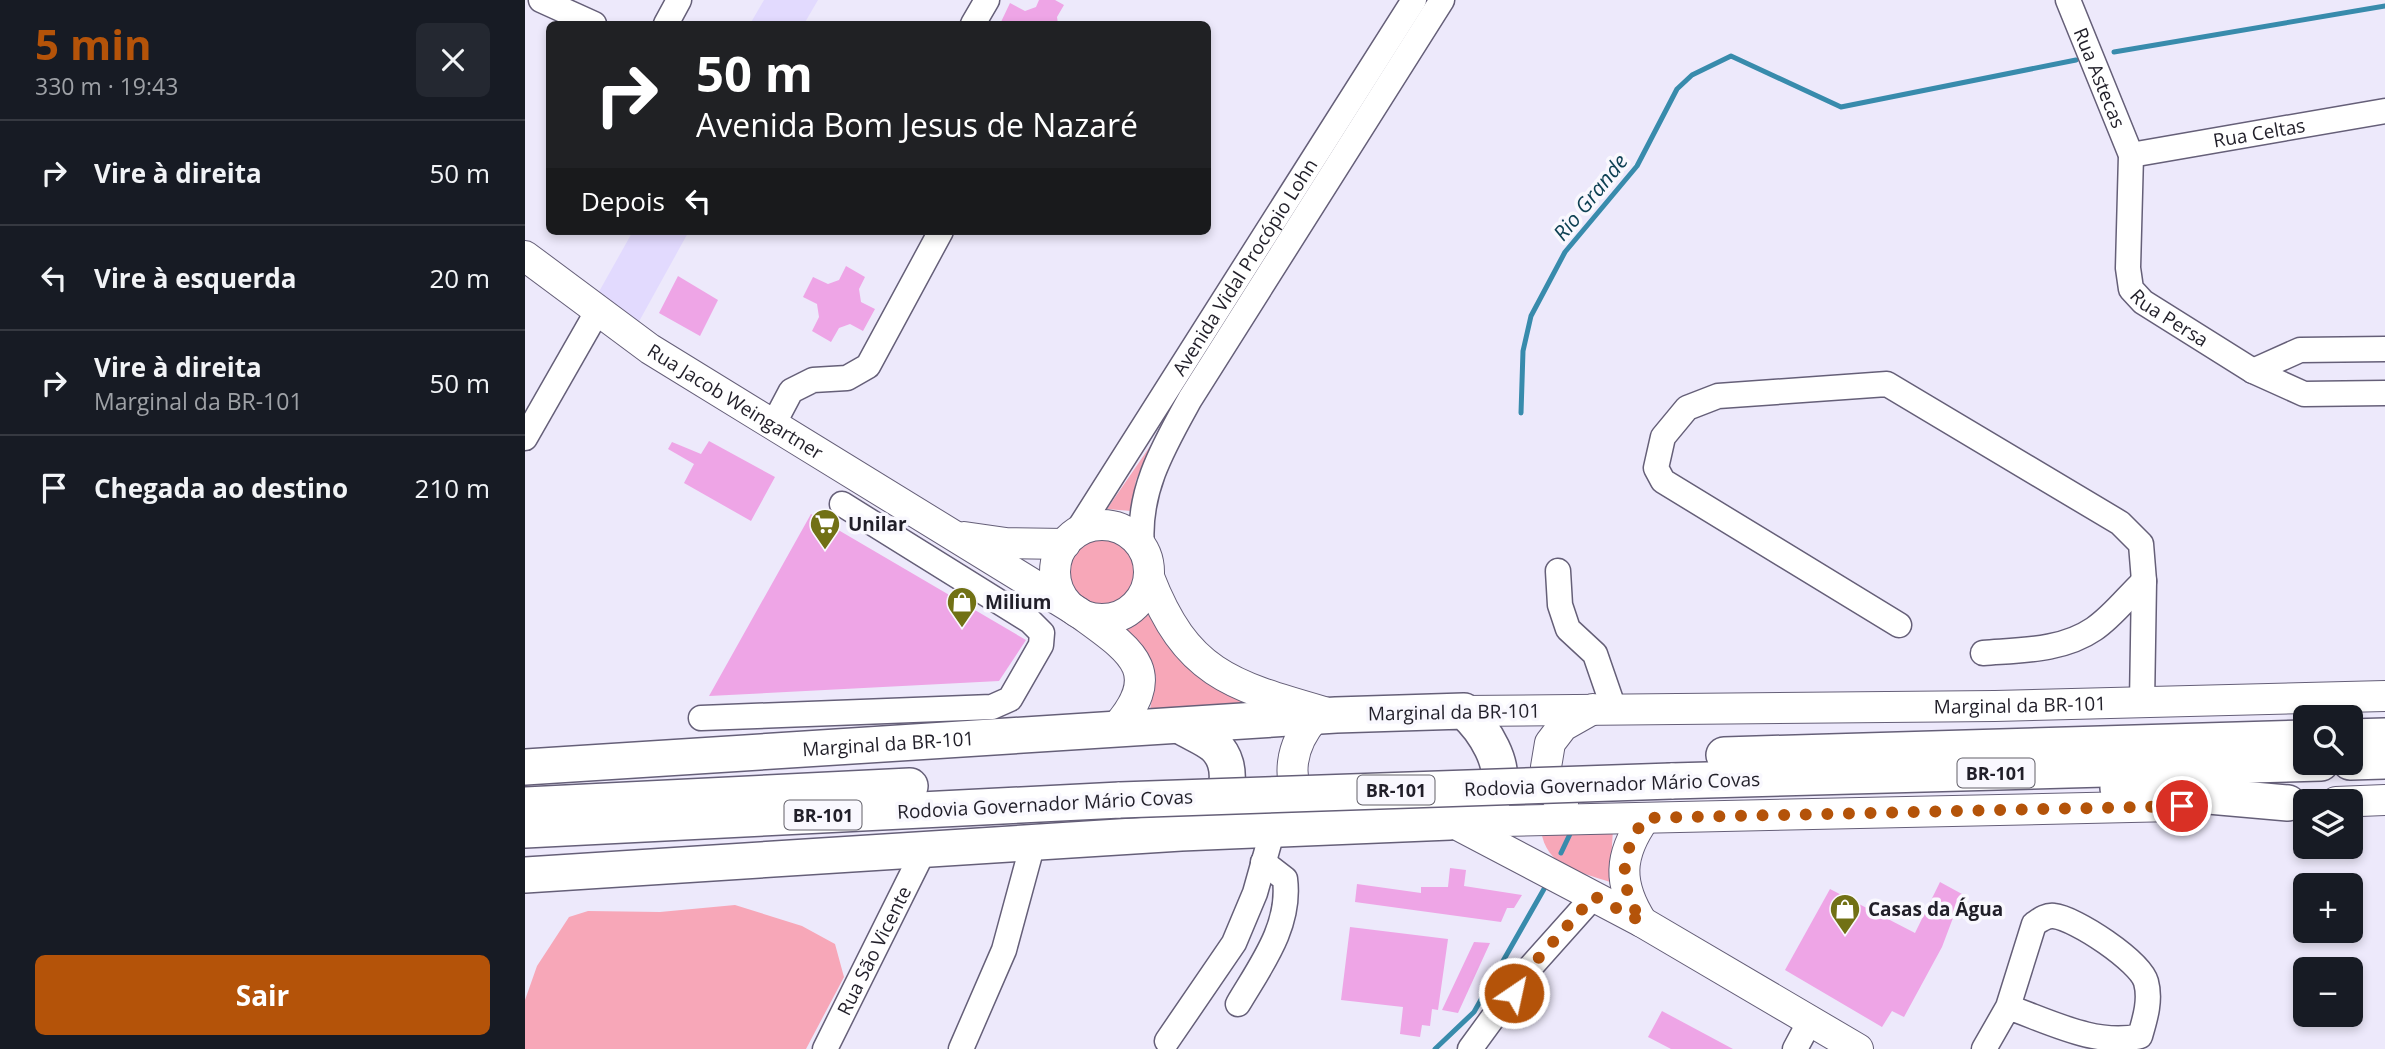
<!DOCTYPE html>
<html lang="pt">
<meta charset="utf-8">
<style>
body{margin:0;font-family:"Open Sans",sans-serif;background:#242831;color:#f1f3f6;height:100vh;display:flex;flex-direction:column;font-size:26px;white-space:nowrap}
*{box-sizing:border-box;margin:0}
p{font-size:23px;color:#9ea1a6}
.icon{flex:none;width:38px;height:38px;fill:none;stroke:currentColor;stroke-width:2;stroke-linecap:round;stroke-linejoin:round}
.map{position:relative;flex:1;overflow:hidden}
.sheet{display:flex;flex-direction:column;background:#171b24;width:525px}
.sheet>*{flex:none}
.banner{position:absolute;left:21px;top:21px;width:665px;height:214px;border-radius:10px;box-shadow:0 4px 10px #0003;background:#202124;color:#fff;overflow:hidden}
.tools{position:absolute;left:1768px;top:705px;display:grid;gap:14px}
.tools a{display:grid;place-items:center;width:70px;height:70px;border-radius:10px;background:#171b24;box-shadow:0 4px 10px #0003;font-size:35px}
.pin{position:absolute;display:grid;place-items:center;width:60px;height:60px;color:#fff;margin:-30px;border:4px solid #fff;border-radius:50%;box-shadow:0 2px 7px #0007}
.me{position:absolute;width:77px;margin:-38px;rotate:34deg;stroke-linejoin:round;filter:drop-shadow(0 0 5px #0008)}
.turn{display:flex;align-items:center;gap:24px;height:147px;padding:0 35px;font-size:32px}
.turn .icon{width:91px;height:91px;stroke-width:2.5}
.turn b{display:block;font-size:49px;line-height:60px}
.then{display:flex;align-items:center;height:66px;padding:0 35px;background:#0003;gap:14px;font-size:26px}
.round{display:grid;place-items:center;flex:none;width:74px;height:74px;border-radius:10px;background:#242831}
.summary{display:flex;align-items:center;justify-content:space-between;height:119px;padding:0 35px}
h1{font-size:42px;font-weight:700;line-height:52px;color:#b45309}
.primary-button{display:flex;gap:14px;margin-top:auto;padding:14px 35px}
.primary-button a{flex:1;height:80px;border-radius:10px;background:#b45309;color:#fff;font-size:28px;font-weight:700;line-height:80px;text-align:center}
ul{padding:0;list-style:none}
li{display:flex;align-items:center;gap:21px;height:105px;padding:0 35px;border-top:2px solid #363941}
li div{flex:1}
li b{display:block;font-size:26px}
li em{font-style:normal}
main{display:flex;flex:1;min-height:0}
.map>svg:first-child{display:block}
.built{fill:#e2dafe}
.green{fill:#f7a7b8}
.lines{fill:none;stroke-linecap:round;stroke-linejoin:round}
.stream{stroke:#388bac;stroke-width:5}
.building{fill:#eea5e6}
.minor-casing{stroke:#655f78;stroke-width:27}
.major-casing{stroke:#655f78;stroke-width:32}
.highway-casing{stroke:#655f78;stroke-width:38}
.minor{stroke:#fff;stroke-width:24}
.major{stroke:#fff;stroke-width:30}
.highway{stroke:#fff;stroke-width:35}
.highway-bridge-casing{stroke:#655f78;stroke-width:38;stroke-linecap:butt}
.highway-bridge{stroke:#fff;stroke-width:35}
.route{stroke:#b45309;stroke-width:12;stroke-dasharray:0 21.6}
.labels{text-anchor:middle;dominant-baseline:central;stroke-width:7;stroke-linejoin:round;paint-order:stroke}
.shield{fill:#f9f8fe;stroke:#626069;stroke-width:2}
.shield-label{font-size:18px;font-weight:bold;fill:#211f29}
.street-label{font-size:19px;fill:#211f29;stroke:#f9f8fe}
.poi-label{font-size:19px;font-weight:bold;fill:#211f29;stroke:#f9f8fe;text-anchor:start}
.water-label{font-size:21px;font-style:italic;fill:#0e4153;stroke:#f9f8fe}
</style>
<main>
<section class="sheet">
<div class="summary"><div><h1>5 min</h1><p>330 m · 19:43</p></div><a class="round"><svg class="icon" aria-label="close" viewBox="0 0 24 24"><path d="M6 6l12 12M18 6L6 18"/></svg></a></div>
<ul>
<li><svg class="icon" aria-label="right" viewBox="0 0 24 24"><path d="M7 20v-9h11M14 6l5 5-5 5"/></svg><div><b>Vire à direita</b></div><em>50 m</em></li>
<li><svg class="icon" aria-label="left" viewBox="0 0 24 24"><path d="M17 20v-9H6M10 6l-5 5 5 5"/></svg><div><b>Vire à esquerda</b></div><em>20 m</em></li>
<li><svg class="icon" aria-label="right" viewBox="0 0 24 24"><path d="M7 20v-9h11M14 6l5 5-5 5"/></svg><div><b>Vire à direita</b><p>Marginal da BR-101</p></div><em>50 m</em></li>
<li><svg class="icon" aria-label="arrive" viewBox="0 0 24 24"><path d="M6 21V4h12l-3 4 3 4H6"/></svg><div><b>Chegada ao destino</b></div><em>210 m</em></li>
</ul>
<div class="primary-button"><a>Sair</a></div>
</section>
<div class="map">
<svg width="1860" height="1049" viewBox="0 0 1860 1049">
<rect width="100%" height="100%" fill="#ede9fb"/>
<path class="built" d="M 239,0 L 293,0 L 279,24 L 225,24 Z
M 108,231 L 164,231 L 111,327 L 71,297 Z"/>
<path class="green" d="M 628,442 L 611,480 L 606,511 L 582,509 Z
M543 571a36 36 0 1 1 72 0a36 36 0 1 1-72 0Z
M 618,608 L 655,655 L 728,706 L 624,715 L 631,677 L 615,648 L 592,626 L 608,620 Z
M 1088,828 L 1085,882 C 1053,871 1021,867 1016,830 Z
M 210,905 L 277,926 L 310,944 L 319,977 L 281,1049 L 0,1049 L 0,1000 L 12,966 L 44,917 L 63,911 L 135,912 Z"/>
<g class="lines">
<path class="stream" d="M 1589,52 L 1860,6
M 996,413 L 998,351 L 1006,316 L 1040,252 L 1112,166 L 1152,89 L 1167,75 L 1206,56 L 1316,107 L 1551,60
M 1036,853 L 1045,834
M 910,1049 L 949,1012 L 1023,882"/>
</g>
<path class="building" d="M 514,0 L 530,0 L 539,5 L 532,17 L 533,24 L 475,24 L 485,3 L 500,11 L 511,7 Z
M 321,266 L 340,277 L 334,289 L 336,302 L 350,309 L 338,331 L 325,324 L 314,328 L 306,342 L 287,331 L 294,317 L 292,304 L 278,297 L 288,277 L 303,284 L 314,280 Z
M 153,276 L 193,300 L 175,336 L 134,313 Z
M 184,441 L 250,477 L 226,521 L 159,483 L 169,464 L 143,449 L 147,442 L 176,454 Z
M 286,514 L 501,640 L 474,681 L 184,696 Z
M 925,868 L 941,870 L 939,886 L 997,895 L 989,908 L 982,908 L 976,922 L 830,902 L 832,884 L 896,893 L 896,887 L 923,887 Z
M 1415,882 L 1437,894 L 1417,947 L 1379,1017 L 1367,1011 L 1357,1027 L 1260,970 L 1305,889 L 1390,933 Z
M 825,927 L 923,939 L 913,1010 L 907,1009 L 905,1026 L 897,1025 L 895,1037 L 875,1034 L 878,1007 L 816,1000 Z
M 949,942 L 965,943 L 933,1013 L 917,1010 Z
M 1137,1011 L 1208,1049 L 1146,1049 L 1123,1037 Z"/>
<g class="lines">
<g class="minor-casing">
<g id="minor">
<path d="M 16,0 L 69,24"/>
<path id="s1" d="M 1543,0 L 1606,155 L 1603,268 L 1606,289 L 1618,302 L 1728,371 L 1779,394 L 1860,393"/>
<path d="M 141,24 L 154,0"/>
<path d="M 448,24 L 462,0"/>
<path id="s2" d="M 1606,155 L 1860,111"/>
<path d="M 1728,371 L 1775,350 L 1860,349"/>
<path d="M 248,425 L 266,391 L 288,380 L 322,378 L 343,366 L 416,231"/>
<path d="M 0,438 L 72,312"/>
<path id="s3" d="M 551,533 L 889,0"/>
<path d="M 617,547 C 612,491 639,446 665,399 L 917,0"/>
<path d="M 1033,571 L 1035,605 L 1043,629 L 1070,654 L 1089,709"/>
<path d="M 1374,625 L 1138,481 L 1131,468 L 1138,437 L 1162,408 L 1193,396 L 1362,384 L 1595,523 L 1616,544 L 1619,581 L 1617,703"/>
<path d="M 1458,653 C 1495,650 1537,651 1569,629 C 1587,617 1603,596 1619,581"/>
<path d="M 176,718 L 467,707 L 485,699 L 516,645 L 517,633 L 505,621 L 317,504"/>
<path d="M 713,1004 C 736,965 766,926 760,879 L 738,862"/>
<path d="M 642,1041 L 709,943 L 730,893 L 748,829"/>
<path id="s4" d="M 300,1049 L 399,850"/>
<path d="M 436,1049 L 479,950 L 508,843"/>
<path d="M 945,1049 L 1002,971 L 1069,896"/>
<path d="M 1270,1049 L 1285,1021"/>
<path d="M 1459,1049 L 1483,1007 L 1509,924 C 1515,920 1521,915 1529,916 C 1550,918 1615,961 1621,982 C 1626,1000 1620,1019 1615,1036 C 1572,1047 1523,1021 1483,1007"/>
</g>
</g>
<g class="major-casing">
<g id="major">
<path id="s5" d="M 0,256 L 125,349 L 553,612 C 605,650 643,671 588,731"/>
<circle cx="577" cy="572" r="47"/>
<path d="M 439,537 L 481,543 L 540,544"/>
<path d="M 624,577 C 661,673 705,685 799,712"/>
<path id="s6" d="M 939,711 L 1470,706 L 1860,696"/>
<path d="M 1811,802 L 1860,800"/>
<path d="M 1038,803 L 1024,788 L 1021,767 L 1025,743 L 1038,726 L 1068,709"/>
<path d="M 782,811 C 758,780 766,744 790,717"/>
<path d="M 930,822 L 1650,806"/>
<path d="M 929,823 L 1117,922 L 1333,1049"/>
<path d="M 1117,922 C 1093,884 1093,856 1120,818"/>
</g>
</g>
<g class="highway-casing">
<g id="highway">
<path d="M 656,726 C 667,733 681,738 690,746 C 711,766 703,805 681,820"/>
<path d="M 1825,737 L 1860,736"/>
<path d="M 1199,755 L 1780,738"/>
<path d="M 1825,762 L 1860,761"/>
<path id="s7" d="M 0,767 L 811,715 L 939,711 C 958,728 984,766 971,793 C 964,809 940,817 925,822 L 656,833 L 0,875"/>
<path d="M 1146,781 L 1796,763"/>
<path d="M 1593,788 L 1763,803"/>
<path d="M 0,805 L 385,786"/>
<path d="M 0,830 L 595,800"/>
</g>
</g>
<use href="#minor" class="minor"/>
<use href="#major" class="major"/>
<use href="#highway" class="highway"/>
<g class="highway-bridge-casing">
<path id="highway-bridge" d="M 595,800 L 1146,781"/>
</g>
<use href="#highway-bridge" class="highway-bridge"/>
</g>
<g class="lines">
<path class="route" d="M 989,993 L 1002,971 L 1069,896 L 1117,922 C 1093,884 1094,856 1120,818 L 1657,806"/>
</g>
<defs>
<g id="supermarket-pin" transform="scale(1.575)"><path d="M0 17L-7.5 6A9.5 9.5 0 1 1 7.5 6Z" fill="#717115" stroke="#f9f8fe"/><path d="M-6-5.5h2.5l.6 2H6L4.5 2H-2.5L-4.4-4H-6ZM-1.5 3.2a1.3 1.3 0 1 0 .1 0ZM3 3.2a1.3 1.3 0 1 0 .1 0Z" fill="#fff"/></g>
<g id="shop-pin" transform="scale(1.575)"><path d="M0 17L-7.5 6A9.5 9.5 0 1 1 7.5 6Z" fill="#717115" stroke="#f9f8fe"/><path d="M-5-2.5h2.3a2.7 3.5 0 0 1 5.4 0H5L5.5 6h-11ZM-1.5-2.5h3a1.5 2.3 0 0 0-3 0Z" fill="#fff"/></g>
</defs>
<g fill-rule="evenodd">
<use href="#supermarket-pin" x="300" y="524"/>
<use href="#shop-pin" x="437" y="602"/>
<use href="#shop-pin" x="1320" y="909"/>
</g>
<g class="labels">
<g class="shield">
<rect x="1432.5" y="758.5" width="77" height="29" rx="5"/>
<rect x="832.5" y="775.5" width="77" height="29" rx="5"/>
<rect x="259.5" y="800.5" width="77" height="29" rx="5"/>
</g>
<g class="shield-label">
<text x="1471" y="773">BR-101</text>
<text x="871" y="790">BR-101</text>
<text x="298" y="815">BR-101</text>
</g>
<g class="street-label">
<text stroke="none"><textPath href="#s1" startOffset="84">Rua Astecas</textPath></text>
<text stroke="none"><textPath href="#s2" startOffset="130">Rua Celtas</textPath></text>
<text stroke="none"><textPath href="#s3" startOffset="315">Avenida Vidal Procópio Lohn</textPath></text>
<text stroke="none"><textPath href="#s1" startOffset="350">Rua Persa</textPath></text>
<text stroke="none"><textPath href="#s5" startOffset="256">Rua Jacob Weingartner</textPath></text>
<text stroke="none"><textPath href="#s6" startOffset="556">Marginal da BR-101</textPath></text>
<text transform="translate(929 712) rotate(-1)">Marginal da BR-101</text>
<text stroke="none"><textPath href="#s7" startOffset="364">Marginal da BR-101</textPath></text>
<text transform="translate(1087 784) rotate(-2)">Rodovia Governador Mário Covas</text>
<text transform="translate(520 804) rotate(-3)">Rodovia Governador Mário Covas</text>
<text stroke="none"><textPath href="#s4" startOffset="110">Rua São Vicente</textPath></text>
</g>
<g class="poi-label">
<text x="323" y="524">Unilar</text>
<text x="460" y="602">Milium</text>
<text x="1343" y="909">Casas da Água</text>
</g>
<g class="water-label">
<text transform="translate(1065 197) rotate(-51)">Rio Grande</text>
</g>
</g>
</svg>
<div class="tools">
<a><svg class="icon" aria-label="search" viewBox="0 0 24 24"><circle cx="10" cy="10" r="6"/><path d="M15 15l6 6"/></svg></a>
<a><svg class="icon" aria-label="layers" viewBox="0 0 24 24"><path d="M12 4l9 5-9 5-9-5zM3 14l9 5 9-5"/></svg></a>
<a>+</a>
<a>−</a>
</div>
<div class="pin" style="left:1657px;top:806px;background:#d93025"><svg class="icon" aria-label="arrive" viewBox="0 0 24 24"><path d="M6 21V4h12l-3 4 3 4H6"/></svg></div>
<svg class="me" style="left:989px;top:993px" viewBox="-20 -20 40 40"><circle r="17" fill="#b45309" stroke="#fff" stroke-width="3"/><path d="M0-11L8 9 0 5-8 9z" fill="#fff"/></svg>
<div class="banner">
<div class="turn"><svg class="icon" aria-label="right" viewBox="0 0 24 24"><path d="M7 20v-9h11M14 6l5 5-5 5"/></svg><div><b>50 m</b>Avenida Bom Jesus de Nazaré</div></div>
<div class="then">Depois<svg class="icon" aria-label="left" viewBox="0 0 24 24"><path d="M17 20v-9H6M10 6l-5 5 5 5"/></svg></div>
</div>
</div>
</main>
